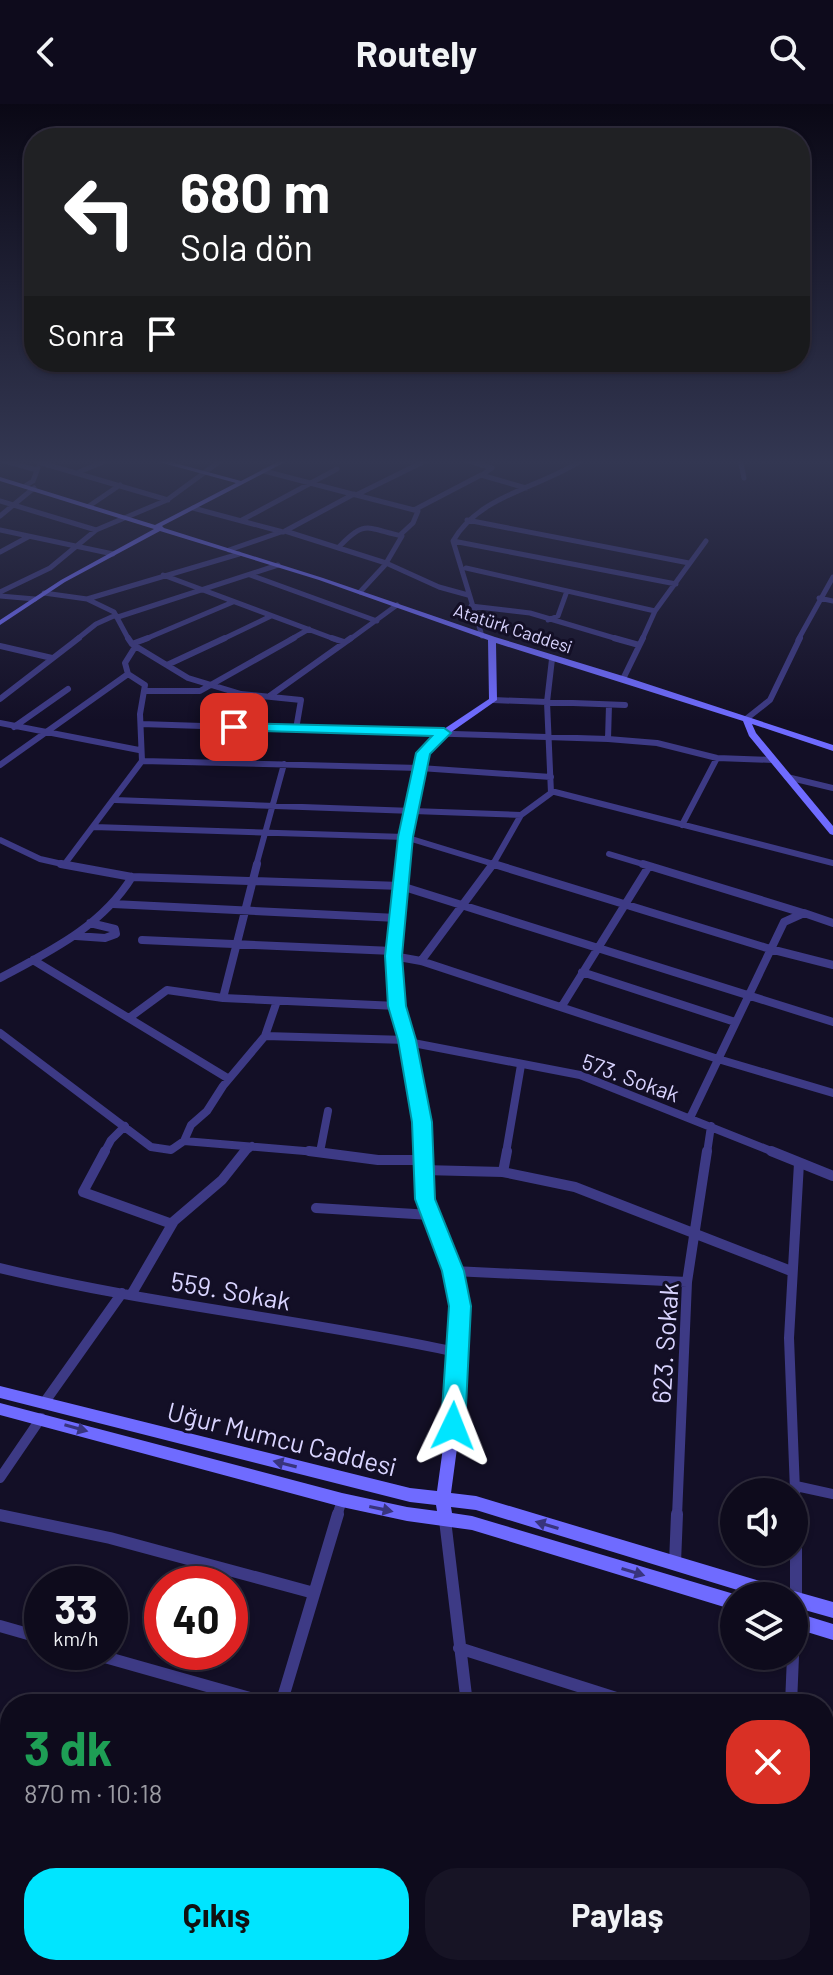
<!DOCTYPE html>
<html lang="tr">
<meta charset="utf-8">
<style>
body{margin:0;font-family:Barlow,sans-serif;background:#171425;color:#f1f3f6;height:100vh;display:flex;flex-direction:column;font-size:30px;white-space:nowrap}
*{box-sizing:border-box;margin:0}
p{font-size:26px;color:#9b9ba3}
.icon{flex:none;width:44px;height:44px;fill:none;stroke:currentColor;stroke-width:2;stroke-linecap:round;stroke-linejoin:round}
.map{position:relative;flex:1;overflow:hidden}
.panel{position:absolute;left:0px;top:1590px;width:834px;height:282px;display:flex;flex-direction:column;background:#0e0b1c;border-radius:32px 32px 0 0;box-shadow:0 2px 6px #0004,0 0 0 2px #2e2b3b}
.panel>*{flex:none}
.top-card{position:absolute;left:24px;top:24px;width:786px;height:244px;border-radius:32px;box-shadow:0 2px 6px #0004,0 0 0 2px #2e2b3b;background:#202124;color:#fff;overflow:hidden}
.tools{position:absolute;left:720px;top:1374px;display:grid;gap:16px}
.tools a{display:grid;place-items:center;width:88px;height:88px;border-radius:50%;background:#0e0b1c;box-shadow:0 2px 6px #0004,0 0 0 2px #2e2b3b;font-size:40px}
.speed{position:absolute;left:24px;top:1462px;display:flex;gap:16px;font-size:40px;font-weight:700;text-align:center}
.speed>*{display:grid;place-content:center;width:104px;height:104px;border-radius:50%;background:#0e0b1c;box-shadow:0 2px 6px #0004,0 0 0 2px #2e2b3b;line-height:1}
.speed small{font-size:20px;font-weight:400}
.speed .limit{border:12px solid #d22;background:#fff;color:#111}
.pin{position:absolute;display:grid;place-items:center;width:68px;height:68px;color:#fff;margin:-34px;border-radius:16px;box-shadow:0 4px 12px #0006}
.me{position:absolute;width:88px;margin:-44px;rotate:2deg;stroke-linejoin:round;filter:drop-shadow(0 0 6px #0008)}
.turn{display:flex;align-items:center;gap:28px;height:168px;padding:0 24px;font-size:36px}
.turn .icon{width:104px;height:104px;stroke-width:2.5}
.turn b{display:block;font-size:56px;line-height:68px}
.then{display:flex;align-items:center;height:76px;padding:0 24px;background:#0003;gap:16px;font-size:30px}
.round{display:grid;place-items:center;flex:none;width:84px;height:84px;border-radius:32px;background:#171425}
.overview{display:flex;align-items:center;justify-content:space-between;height:136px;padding:0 24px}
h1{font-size:48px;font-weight:700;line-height:60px;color:#1e9e55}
.button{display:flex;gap:16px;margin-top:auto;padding:16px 24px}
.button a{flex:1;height:92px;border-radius:32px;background:#00e5ff;color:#111;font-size:32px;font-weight:700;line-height:92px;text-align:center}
.button a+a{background:#171425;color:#f1f3f6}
header{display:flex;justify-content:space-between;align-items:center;height:104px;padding:0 24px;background:#0e0b1c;font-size:36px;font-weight:700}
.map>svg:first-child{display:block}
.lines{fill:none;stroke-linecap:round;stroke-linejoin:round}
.street-far4{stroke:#3d3a85;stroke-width:5}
.street-far3{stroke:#3d3a85;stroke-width:6}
.street-far2{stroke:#3d3a85;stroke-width:8}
.street-far1{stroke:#3d3a85;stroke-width:10}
.street{stroke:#3d3a85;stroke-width:12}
.secondary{fill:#6f6bff;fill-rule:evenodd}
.oneway{fill:#38347d}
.route{fill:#00e5ff;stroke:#0095a6;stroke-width:2}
.labels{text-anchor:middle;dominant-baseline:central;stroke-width:6;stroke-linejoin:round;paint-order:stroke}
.far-street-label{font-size:18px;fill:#d9d4ff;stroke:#130f26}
.street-label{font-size:22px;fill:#d9d4ff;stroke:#130f26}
.near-street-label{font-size:26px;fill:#d9d4ff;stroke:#130f26}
</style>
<header><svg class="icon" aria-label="back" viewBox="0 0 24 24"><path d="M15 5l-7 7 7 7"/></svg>Routely<svg class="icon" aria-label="search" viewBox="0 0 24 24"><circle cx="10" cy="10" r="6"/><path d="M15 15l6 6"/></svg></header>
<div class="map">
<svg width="833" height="1871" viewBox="0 0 833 1871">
<rect width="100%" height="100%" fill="#130f26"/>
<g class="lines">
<path class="street-far4" d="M 463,355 L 492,364 L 482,371
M 740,355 L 744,374
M 0,356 L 37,366
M 38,358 L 168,396
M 264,367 L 356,391 L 429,355
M 79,368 L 110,355
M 25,382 L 33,377 L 38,364
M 354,390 L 285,427 L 386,459 L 439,483 L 468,491
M 356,391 L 418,407 L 413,419 L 400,431
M 0,397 L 96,426
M 89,402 L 120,381
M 193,404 L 283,428
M 414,406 L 481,371 L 526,384
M 0,412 L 34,384
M 242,416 L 337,365
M 467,416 L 689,459
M 0,426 L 113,450
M 453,437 L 676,480
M 338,444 C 365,415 366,424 402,432 L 385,461 L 360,488
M 229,446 L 281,428
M 0,448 L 28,433
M 466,464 L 655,507
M 163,471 L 337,536
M 250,471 L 377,517
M 0,488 L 50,464 L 96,426 L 167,396 L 223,355
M 44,489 L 87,495 L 114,508 L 129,536
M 0,492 L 35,495
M 819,494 L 833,497
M 87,495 L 239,450
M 471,502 L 530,509 L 621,536
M 118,513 L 278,461
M 548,516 L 558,512 L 567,487
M 482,532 L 453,437 C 480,390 541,384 584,355
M 76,536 L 96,520 L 116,511
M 143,536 L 233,498
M 221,536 L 271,512
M 290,536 L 309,525
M 349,536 L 397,501
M 642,536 L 655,507 L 706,437
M 798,536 L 833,473"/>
<path class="street-far3" d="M 128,534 L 132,540 L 188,574 L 241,590 L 301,596 L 296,625
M 332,534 L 344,538
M 614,534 L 639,541
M 132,540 L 148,534
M 0,542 L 52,554
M 167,561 L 225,534
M 623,575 L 643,534
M 145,587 L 200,587 L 294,534
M 271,591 L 351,534
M 0,595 L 79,534
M 493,596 L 625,601
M 746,615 L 770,596 L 800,534
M 0,619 L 139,646
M 141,620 L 608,635 L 657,639 L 717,654 L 773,656
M 14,623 L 68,585
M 608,635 L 609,601
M 142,657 L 420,664 L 551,673
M 0,661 L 128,570
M 787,673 L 833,684
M 551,687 L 833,759
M 115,696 L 521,711
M 682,721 L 717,654
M 94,723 L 405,733 L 500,762
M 0,736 L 40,755 L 71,762
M 609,750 L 649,762
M 64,761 L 142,657 L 140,610 L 145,581 L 128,570 L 125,559 L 135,543
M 256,762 L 284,660
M 492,762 L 521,711 L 551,689 L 547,598 L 552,555"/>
<path class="street-far2" d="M 61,760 L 132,773 L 401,782 L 833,918
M 494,760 L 770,845 L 833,861
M 643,760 L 803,809
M 113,800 L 397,814
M 76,832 L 105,834 L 116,830 L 115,825 L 90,819
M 142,836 L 393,847
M 393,852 L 421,857 L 718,955 L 833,989
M 33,856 L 229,975
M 421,857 L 493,760
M 582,868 L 735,918
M 0,874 C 50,847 101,823 132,773
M 223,894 L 257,760
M 562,902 L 649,762
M 129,914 L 167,886 L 223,894 L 397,902
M 0,929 L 151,1043 L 171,1046 L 184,1037 L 191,1021 L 207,1007 L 223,982 L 265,932 L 277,897
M 265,932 L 407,936
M 408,938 L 580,971 L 776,1049
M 690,1014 L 784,818 L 804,809 L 833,819
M 184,1037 L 328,1049
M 320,1048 L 328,1007
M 104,1049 L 111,1036 L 125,1022
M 243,1049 L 252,1042
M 506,1049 L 521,961
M 707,1049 L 711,1022"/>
<path class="street-far1" d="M 105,1047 L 83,1088 L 172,1120
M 309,1047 L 378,1056 L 422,1056
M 771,1047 L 833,1072
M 423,1066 L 503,1068 L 575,1083 L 791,1167
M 503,1068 L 507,1047
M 316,1104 L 431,1111
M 0,1164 C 150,1201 305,1215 456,1248
M 453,1167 L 687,1178
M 131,1191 L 174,1117 L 222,1076 L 245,1047
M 44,1299 L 122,1189
M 0,1374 L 41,1314
M 796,1382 L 833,1390
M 0,1411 L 6,1412
M 337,1412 L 342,1396
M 677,1412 L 687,1178 L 707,1047
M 796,1412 L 789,1234 L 799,1059"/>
<path class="street" d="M 796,1410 L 796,1495
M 0,1411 L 110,1434 L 314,1489
M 445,1416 L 467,1600
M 675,1459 L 677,1410
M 0,1522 L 42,1534
M 794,1537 L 795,1517
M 459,1544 L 635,1600
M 87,1548 L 271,1600
M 281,1600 L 338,1410
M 791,1600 L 793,1552
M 824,1661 L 833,1664
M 0,1748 L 10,1750
M 824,1794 L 833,1797
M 517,1862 L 520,1871
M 171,1871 L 173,1862"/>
<path class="secondary" d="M 148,355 L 160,355 L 241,377 L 283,355 L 291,355 L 162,422 L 164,424 L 323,474 L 495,533 L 626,573 L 833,641 L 833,647 L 752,620 L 756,629 L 833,722 L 833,731 L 830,730 L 749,632 L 743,617 L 496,539 L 497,596 L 447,631 L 427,650 L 410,733 L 398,847 L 402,902 L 414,938 L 428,1018 L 431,1095 L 460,1167 L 467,1202 L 460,1322 L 451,1389 L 476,1392 L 783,1484 L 789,1486 L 790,1489 L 794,1487 L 833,1498 L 833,1514 L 794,1503 L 794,1492 L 757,1492 L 476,1406 L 451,1403 L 452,1409 L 472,1412 L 734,1490 L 739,1492 L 734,1492 L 734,1506 L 472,1426 L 407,1417 L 342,1403 L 0,1311 L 0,1299 L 342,1389 L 407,1403 L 437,1407 L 436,1401 L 410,1398 L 0,1294 L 0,1282 L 410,1384 L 437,1387 L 446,1322 L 453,1202 L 446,1167 L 419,1095 L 416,1018 L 402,938 L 392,902 L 388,847 L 400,733 L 419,649 L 441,627 L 489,595 L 488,536 L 319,476 L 160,427 L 65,478 L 0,521 L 0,516 L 61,476 L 154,425 L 0,377 L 0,373 L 155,421 L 236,379 Z
M 794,1508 L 833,1520 L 833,1536 L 794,1524 Z"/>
</g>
<defs><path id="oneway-solid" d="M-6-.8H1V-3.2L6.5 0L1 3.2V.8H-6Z" transform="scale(2)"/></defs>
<g class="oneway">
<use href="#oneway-solid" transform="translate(76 1324) rotate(16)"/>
<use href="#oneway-solid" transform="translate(285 1360) rotate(-166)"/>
<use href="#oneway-solid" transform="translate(381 1405) rotate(12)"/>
<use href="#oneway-solid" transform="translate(547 1421) rotate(-163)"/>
<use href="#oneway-solid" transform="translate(633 1468) rotate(17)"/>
</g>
<linearGradient id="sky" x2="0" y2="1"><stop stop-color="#0a0815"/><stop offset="0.58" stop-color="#333752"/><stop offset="1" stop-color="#333752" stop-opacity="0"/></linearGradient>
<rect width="833" height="617" fill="url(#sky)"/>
<path class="route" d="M 234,619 L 444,624 L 451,629 L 430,650 L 413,733 L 402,852 L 406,902 L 416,936 L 432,1018 L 435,1095 L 464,1167 L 471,1202 L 465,1322 L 462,1329 L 453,1333 L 445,1329 L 441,1322 L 449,1202 L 442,1167 L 415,1095 L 412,1018 L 398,936 L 388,902 L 385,852 L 398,733 L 416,649 L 432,632 L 229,626 L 229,620 Z"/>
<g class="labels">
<g class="far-street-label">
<text transform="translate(513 524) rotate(18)">Atatürk Caddesi</text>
</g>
<g class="street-label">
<text transform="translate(631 973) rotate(20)">573. Sokak</text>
</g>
<g class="near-street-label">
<text transform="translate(231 1186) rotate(10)">559. Sokak</text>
<text transform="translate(664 1239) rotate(-86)">623. Sokak</text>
<text transform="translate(282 1334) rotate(14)">Uğur Mumcu Caddesi</text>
</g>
</g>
</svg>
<div class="tools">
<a><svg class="icon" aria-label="sound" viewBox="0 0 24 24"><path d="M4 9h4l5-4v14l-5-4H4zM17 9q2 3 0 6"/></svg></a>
<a><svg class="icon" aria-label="layers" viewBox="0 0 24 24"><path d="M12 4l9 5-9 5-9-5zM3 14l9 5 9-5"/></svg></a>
</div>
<div class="speed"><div>33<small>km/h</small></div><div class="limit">40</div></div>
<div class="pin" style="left:234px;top:623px;background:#d93025"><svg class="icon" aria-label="arrive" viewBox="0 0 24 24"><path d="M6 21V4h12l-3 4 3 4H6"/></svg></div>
<svg class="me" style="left:453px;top:1322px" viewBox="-20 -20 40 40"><path d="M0-17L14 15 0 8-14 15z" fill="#00e5ff" stroke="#fff" stroke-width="4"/></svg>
<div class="top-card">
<div class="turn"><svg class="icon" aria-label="left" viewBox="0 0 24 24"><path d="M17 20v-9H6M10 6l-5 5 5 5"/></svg><div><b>680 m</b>Sola dön</div></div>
<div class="then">Sonra<svg class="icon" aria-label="arrive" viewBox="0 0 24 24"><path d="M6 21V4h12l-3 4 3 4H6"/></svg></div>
</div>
<section class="panel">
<div class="overview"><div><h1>3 dk</h1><p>870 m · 10:18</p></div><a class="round" style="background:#d93025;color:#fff"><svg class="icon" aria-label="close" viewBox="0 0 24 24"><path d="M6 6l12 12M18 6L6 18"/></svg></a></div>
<div class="button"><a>Çıkış</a><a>Paylaş</a></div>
</section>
</div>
